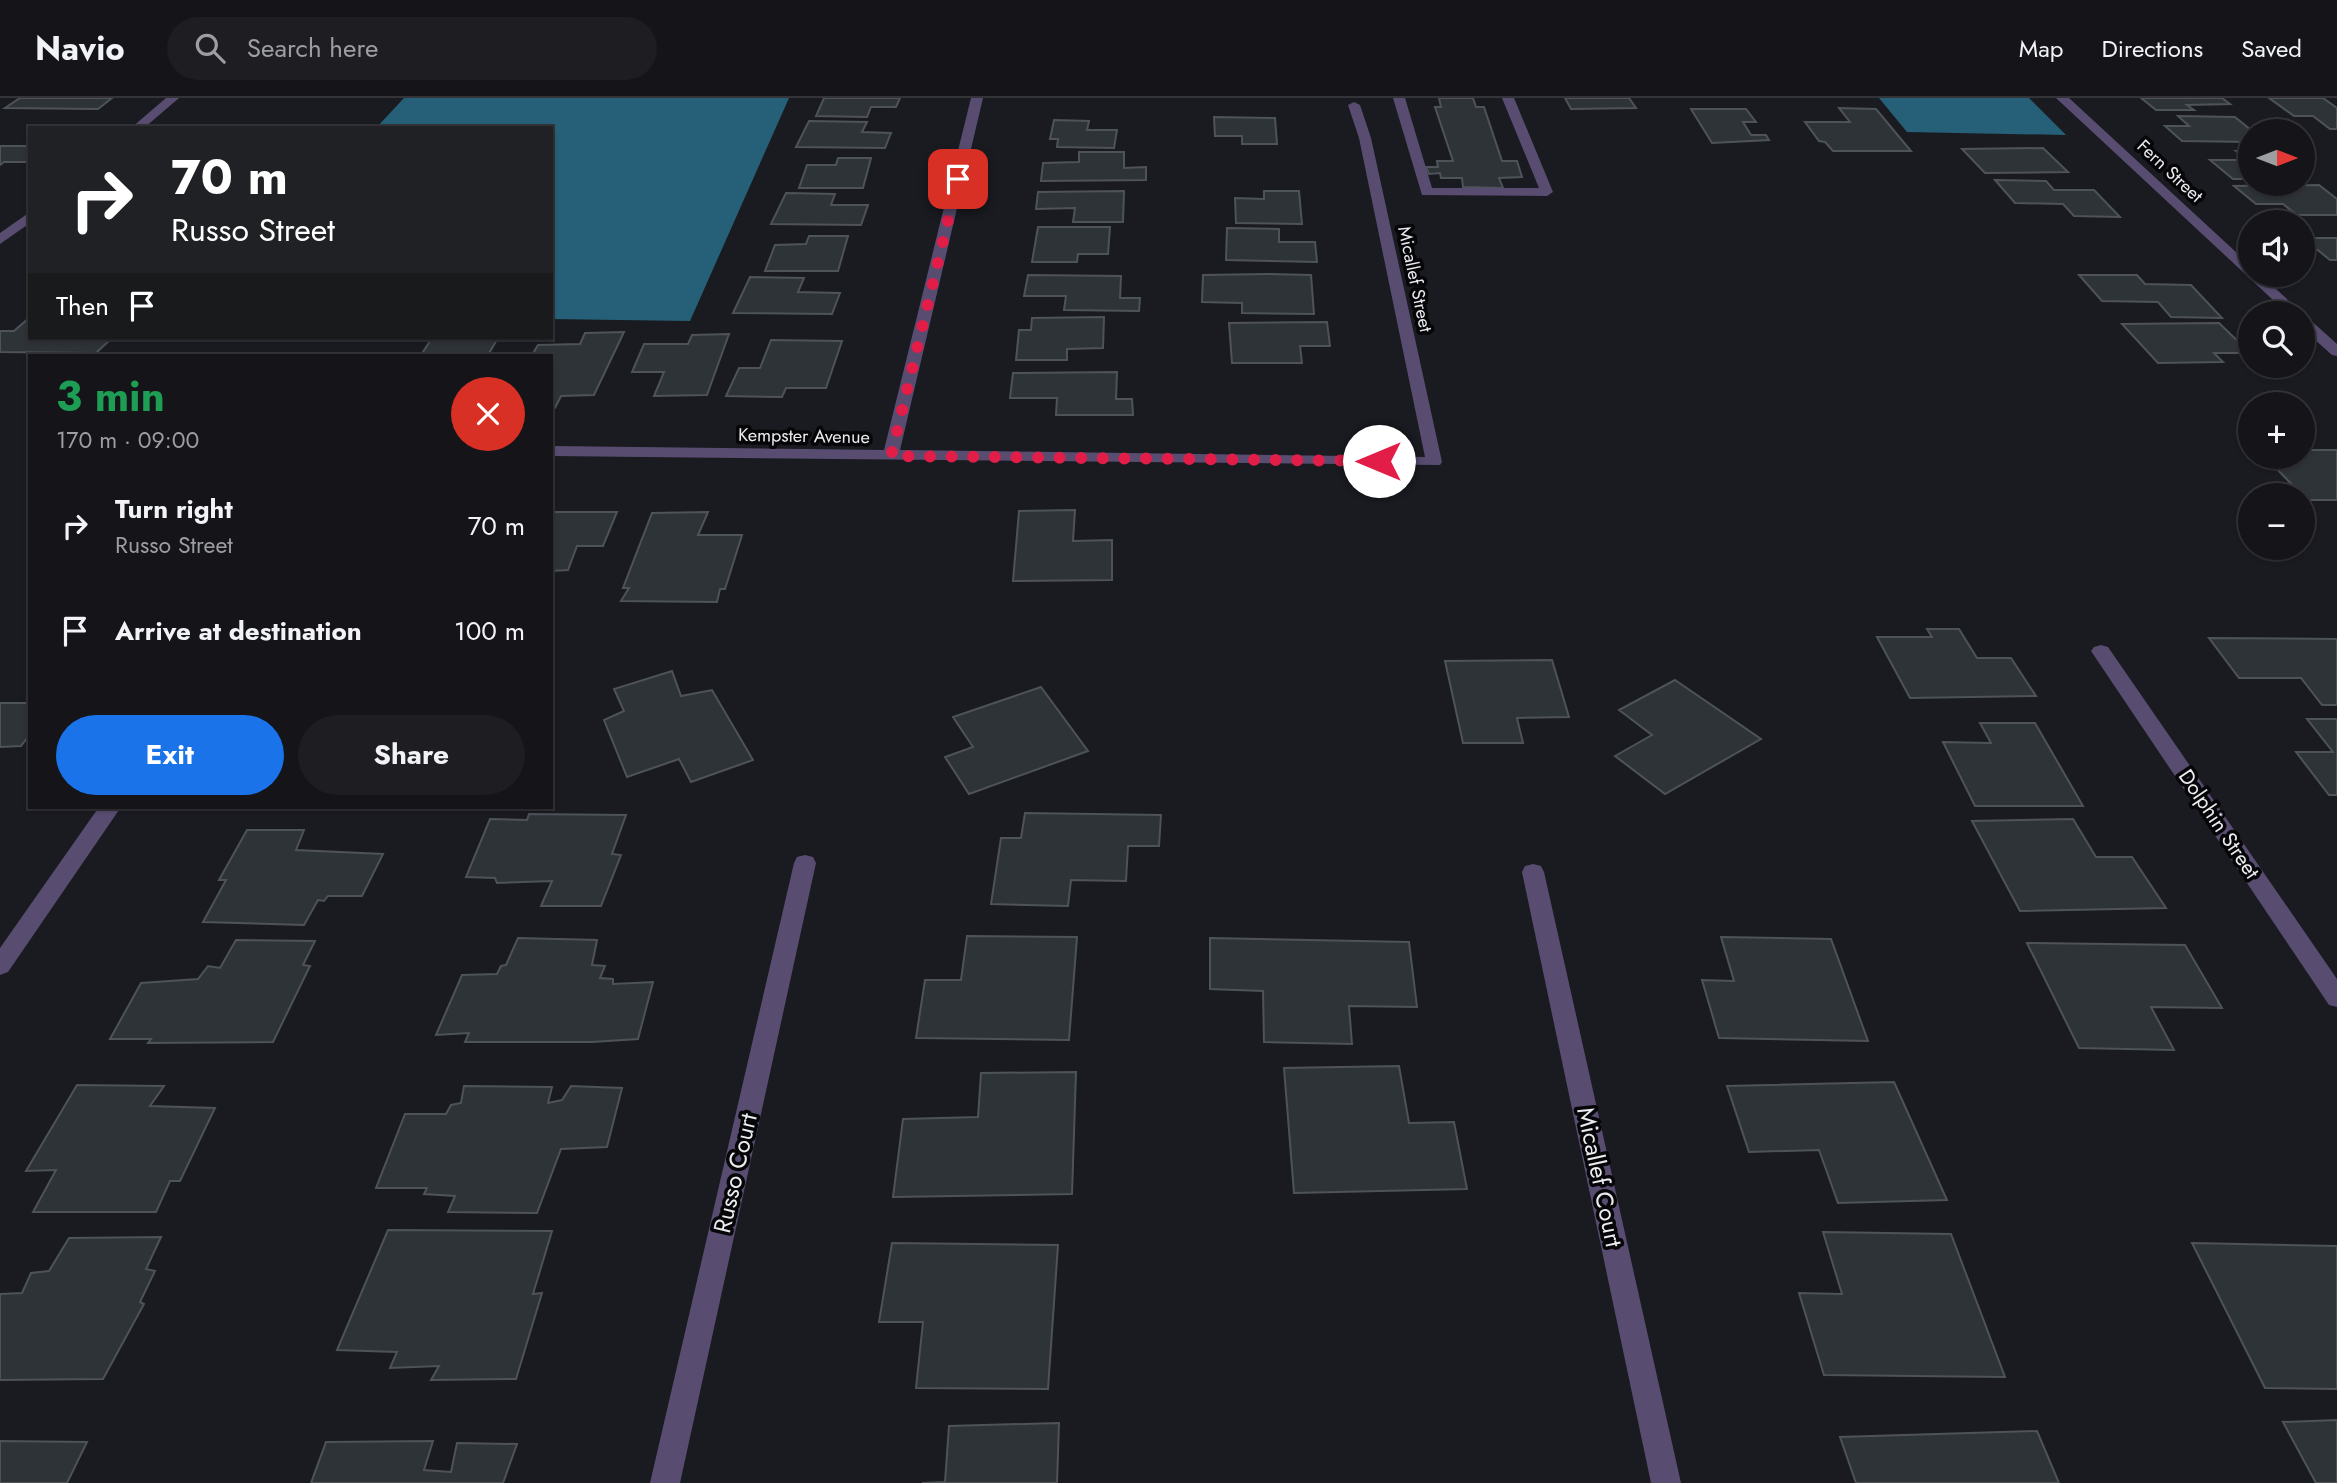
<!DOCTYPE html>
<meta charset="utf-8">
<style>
body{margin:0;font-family:Jost,sans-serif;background:#1d1d22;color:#f1f3f6;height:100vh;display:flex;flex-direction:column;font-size:26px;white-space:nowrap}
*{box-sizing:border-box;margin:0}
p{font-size:23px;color:#9d9ea2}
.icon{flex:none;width:38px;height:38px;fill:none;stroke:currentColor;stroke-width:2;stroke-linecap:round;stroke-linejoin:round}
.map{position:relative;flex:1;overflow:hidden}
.panel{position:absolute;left:28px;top:256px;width:525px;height:455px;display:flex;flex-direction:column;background:#141419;border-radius:0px;box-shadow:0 2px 5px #0004,0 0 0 2px #333338}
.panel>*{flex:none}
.guide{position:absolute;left:28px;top:28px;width:525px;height:214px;border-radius:0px;box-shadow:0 2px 5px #0004,0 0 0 2px #333338;background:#202124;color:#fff;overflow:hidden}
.needle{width:46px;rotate:90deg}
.tools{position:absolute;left:2238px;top:21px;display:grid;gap:14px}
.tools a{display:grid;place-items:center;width:77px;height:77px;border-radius:50%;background:#141419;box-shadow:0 2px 5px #0004,0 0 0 2px #333338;font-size:35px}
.pin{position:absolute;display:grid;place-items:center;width:60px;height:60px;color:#fff;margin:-30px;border-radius:14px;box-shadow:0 4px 10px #0006}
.me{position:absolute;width:77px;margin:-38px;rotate:270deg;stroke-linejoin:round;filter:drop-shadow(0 0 5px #0008)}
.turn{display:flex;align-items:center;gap:24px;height:147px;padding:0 28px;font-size:32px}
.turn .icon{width:91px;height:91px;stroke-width:2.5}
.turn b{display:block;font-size:49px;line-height:60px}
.then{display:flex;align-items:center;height:66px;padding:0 28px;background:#0003;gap:14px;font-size:26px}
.round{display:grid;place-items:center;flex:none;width:74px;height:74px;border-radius:37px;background:#1d1d22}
.headline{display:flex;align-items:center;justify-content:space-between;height:119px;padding:0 28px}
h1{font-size:42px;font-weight:700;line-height:52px;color:#1e9e55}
.cta{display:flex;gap:14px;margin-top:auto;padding:14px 28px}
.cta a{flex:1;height:80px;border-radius:42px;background:#1a73e8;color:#fff;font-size:28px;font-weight:700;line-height:80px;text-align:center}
.cta a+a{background:#1d1d22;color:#f1f3f6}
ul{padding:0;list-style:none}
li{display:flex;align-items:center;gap:21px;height:105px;padding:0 28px}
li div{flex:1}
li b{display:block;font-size:26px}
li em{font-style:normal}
header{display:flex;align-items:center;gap:42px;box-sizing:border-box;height:98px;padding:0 35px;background:#141419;border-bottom:2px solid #333338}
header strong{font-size:33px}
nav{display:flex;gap:38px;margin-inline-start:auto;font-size:24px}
.search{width:490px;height:63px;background:#1d1d22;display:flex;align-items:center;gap:18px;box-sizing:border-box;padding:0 24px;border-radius:38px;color:#9d9ea2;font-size:26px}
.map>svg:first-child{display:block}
.water{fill:#266078}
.building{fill:#2e3338;stroke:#4e5359;stroke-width:2}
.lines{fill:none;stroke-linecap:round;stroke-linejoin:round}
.service{fill:#584d71;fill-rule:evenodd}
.minor{fill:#584d71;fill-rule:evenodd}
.route{stroke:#e11d48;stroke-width:12;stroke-dasharray:0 21.6}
.labels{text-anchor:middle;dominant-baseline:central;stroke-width:7;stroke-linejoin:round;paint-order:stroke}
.far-street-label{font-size:18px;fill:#ebecf0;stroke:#060608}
.street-label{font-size:21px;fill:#ebecf0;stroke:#060608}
.near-street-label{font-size:24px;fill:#ebecf0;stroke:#060608}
</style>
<header>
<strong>Navio</strong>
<div class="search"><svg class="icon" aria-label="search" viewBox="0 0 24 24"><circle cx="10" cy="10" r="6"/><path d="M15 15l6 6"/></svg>Search here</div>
<nav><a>Map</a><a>Directions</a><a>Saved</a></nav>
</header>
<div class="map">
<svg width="2337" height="1385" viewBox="0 0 2337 1385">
<rect width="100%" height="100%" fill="#1a1b21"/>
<path class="water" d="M 404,0 L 789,0 L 690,223 L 551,221 L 551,30 L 376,30 Z
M 1879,0 L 2029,0 L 2066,37 L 1907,34 Z"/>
<path class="building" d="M 20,0 L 112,0 L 98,11 L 5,10 Z
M 824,0 L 900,0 L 896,9 L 871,9 L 867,19 L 816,18 Z
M 1439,0 L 1473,0 L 1476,9 L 1484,9 L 1502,63 L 1517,63 L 1522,79 L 1499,80 L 1503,90 L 1463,89 L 1462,80 L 1441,80 L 1440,75 L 1429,76 L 1426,69 L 1438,69 L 1437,63 L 1453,63 L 1435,9 L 1441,9 Z
M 1565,0 L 1629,0 L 1636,10 L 1571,11 Z
M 2141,0 L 2222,0 L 2230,6 L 2187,7 L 2194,12 L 2156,12 Z
M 2269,0 L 2323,0 L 2337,10 L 2337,31 L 2330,31 L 2313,18 L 2294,18 Z
M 1839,10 L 1876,11 L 1911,53 L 1833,53 L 1825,44 L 1819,43 L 1805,24 L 1850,24 Z
M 1691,11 L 1746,11 L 1756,24 L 1743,24 L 1751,37 L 1766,37 L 1769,42 L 1712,45 Z
M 2178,18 L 2235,19 L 2252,33 L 2250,44 L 2182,43 L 2165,28 L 2189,28 Z
M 1214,19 L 1275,20 L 1277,46 L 1242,46 L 1242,38 L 1215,38 Z
M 1054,22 L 1089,23 L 1087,32 L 1117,32 L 1114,50 L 1057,49 L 1058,41 L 1050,41 Z
M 809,23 L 867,24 L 862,34 L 891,35 L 885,50 L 796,49 Z
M 0,48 L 30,48 L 30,64 L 4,64 L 0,67 Z
M 2043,50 L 2068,74 L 1985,75 L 1962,51 Z
M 2236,53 L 2250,53 L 2250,81 L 2233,81 L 2210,62 L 2247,62 Z
M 1079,54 L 1124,54 L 1124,70 L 1146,69 L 1146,82 L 1041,83 L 1043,65 L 1079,64 Z
M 838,60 L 871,60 L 863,90 L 799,90 L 807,67 L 836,67 Z
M 1995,82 L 2046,83 L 2054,92 L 2094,92 L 2120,119 L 2074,118 L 2063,106 L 2015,105 Z
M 2319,87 L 2337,101 L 2337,117 L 2297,117 L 2283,106 L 2256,106 L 2234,88 Z
M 1124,93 L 1123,124 L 1073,124 L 1075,110 L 1036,111 L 1038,94 Z
M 1264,93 L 1299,93 L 1302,126 L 1236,125 L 1235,100 L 1264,101 Z
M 786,95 L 835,96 L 831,107 L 868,107 L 861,127 L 771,126 Z
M 1038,129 L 1110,129 L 1108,156 L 1078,156 L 1077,164 L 1032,164 Z
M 1227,130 L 1279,131 L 1279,144 L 1315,144 L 1317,164 L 1226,162 Z
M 809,138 L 848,138 L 838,173 L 765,173 L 775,147 L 806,146 Z
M 2303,140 L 2337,140 L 2337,162 L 2330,162 Z
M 1267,176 L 1311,177 L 1314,216 L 1242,215 L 1242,205 L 1202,204 L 1203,177 Z
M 1028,177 L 1121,178 L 1120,200 L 1140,200 L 1139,213 L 1064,212 L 1066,198 L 1024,198 Z
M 2079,177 L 2137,177 L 2145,186 L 2191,187 L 2222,220 L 2171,219 L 2158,204 L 2102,203 Z
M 750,179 L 804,180 L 798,194 L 840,195 L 832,216 L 733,215 Z
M 30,219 L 30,240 L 112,240 L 96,255 L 0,254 L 0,233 L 14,233 Z
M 1104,219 L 1103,250 L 1067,251 L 1067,262 L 1016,262 L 1019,232 L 1031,232 L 1032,220 Z
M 1327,224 L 1330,248 L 1300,248 L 1302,265 L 1232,265 L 1229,225 Z
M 2219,225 L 2250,255 L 2214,255 L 2223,264 L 2158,265 L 2122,226 Z
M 624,234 L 594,297 L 561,298 L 555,310 L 551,310 L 551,257 L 532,257 L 538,247 L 580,246 L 585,235 Z
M 729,236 L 707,297 L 654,298 L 664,274 L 632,274 L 644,246 L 688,246 L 692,237 Z
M 432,240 L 498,240 L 488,257 L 508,256 L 507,257 L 421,257 Z
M 771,242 L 842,243 L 826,290 L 786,290 L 782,299 L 726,298 L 739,270 L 760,270 Z
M 1117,274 L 1116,301 L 1132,301 L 1133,317 L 1056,317 L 1057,300 L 1010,300 L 1013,275 Z
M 2303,352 L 2337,352 L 2337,402 L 2307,402 L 2265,359 L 2303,359 Z
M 1075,412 L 1073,443 L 1112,442 L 1112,482 L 1013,483 L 1019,413 Z
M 551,414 L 617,414 L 603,448 L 577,448 L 568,472 L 551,473 Z
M 708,414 L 698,437 L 742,437 L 725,491 L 720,491 L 717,504 L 621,503 L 629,490 L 623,490 L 652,415 Z
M 1927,531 L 1959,531 L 1977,560 L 2011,560 L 2036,598 L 1910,600 L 1877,539 L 1932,539 Z
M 2209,540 L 2337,541 L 2337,607 L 2322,607 L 2301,580 L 2239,580 Z
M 1552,562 L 1569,619 L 1517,620 L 1523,645 L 1463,645 L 1445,563 Z
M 672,573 L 681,598 L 712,592 L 753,662 L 691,684 L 679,661 L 627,679 L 604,622 L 624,613 L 614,591 Z
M 1675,582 L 1761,641 L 1665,696 L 1615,658 L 1652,637 L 1619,612 Z
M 1041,589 L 1088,653 L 969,696 L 945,659 L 973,649 L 953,619 Z
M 0,605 L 30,605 L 30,636 L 21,648 L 0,649 Z
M 2307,621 L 2337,621 L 2337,697 L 2329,697 L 2296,654 L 2333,654 Z
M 1980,625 L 2035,625 L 2083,708 L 1975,708 L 1943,644 L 1991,645 Z
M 1025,715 L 1161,717 L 1159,748 L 1128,748 L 1126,783 L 1071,782 L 1068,808 L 991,806 L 1001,740 L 1021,740 Z
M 529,716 L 626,717 L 612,756 L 621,757 L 601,808 L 541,808 L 552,783 L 497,785 L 495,780 L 466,779 L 490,721 L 527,722 Z
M 2073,721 L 2096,759 L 2132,759 L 2166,810 L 2020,813 L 1972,723 Z
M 247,732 L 304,732 L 296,752 L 383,756 L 362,798 L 328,798 L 324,803 L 318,802 L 304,827 L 203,824 L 226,782 L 219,782 Z
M 967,838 L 1077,839 L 1069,942 L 916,940 L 925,882 L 961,882 Z
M 1721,839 L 1831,841 L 1868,943 L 1719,940 L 1702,882 L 1734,883 Z
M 518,840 L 597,842 L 592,867 L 605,868 L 600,880 L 613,881 L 613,886 L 653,884 L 638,941 L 592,944 L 465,944 L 469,935 L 436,937 L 462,877 L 497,876 L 501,868 L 506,867 Z
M 1210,840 L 1409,844 L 1417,909 L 1349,908 L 1352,946 L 1264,944 L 1263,893 L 1210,891 Z
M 236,842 L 315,843 L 303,867 L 310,868 L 273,944 L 148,945 L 151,941 L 110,941 L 141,885 L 198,881 L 208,868 L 220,870 Z
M 2027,845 L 2185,847 L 2222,910 L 2151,909 L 2174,952 L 2079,950 Z
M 1399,968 L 1409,1025 L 1454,1024 L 1467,1091 L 1294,1095 L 1284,970 Z
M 1076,974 L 1072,1096 L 893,1099 L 903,1021 L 978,1019 L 981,975 Z
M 1894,984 L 1947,1102 L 1838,1105 L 1819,1052 L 1749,1054 L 1727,988 Z
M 77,987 L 164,988 L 150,1008 L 215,1010 L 180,1083 L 170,1083 L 156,1114 L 33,1114 L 56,1072 L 26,1073 Z
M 464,988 L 552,989 L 548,1005 L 562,1002 L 571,988 L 622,990 L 607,1049 L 561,1051 L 537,1115 L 448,1114 L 455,1098 L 424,1096 L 427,1090 L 376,1090 L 405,1016 L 446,1016 L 451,1007 L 461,1005 Z
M 388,1132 L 552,1133 L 533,1196 L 542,1195 L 516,1281 L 431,1282 L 439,1268 L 390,1270 L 397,1254 L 337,1252 Z
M 1823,1134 L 1951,1136 L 2005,1279 L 1824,1277 L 1799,1195 L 1842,1196 Z
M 161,1139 L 146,1171 L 155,1173 L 140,1204 L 144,1206 L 103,1281 L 0,1282 L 0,1196 L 22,1195 L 31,1175 L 49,1173 L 69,1140 Z
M 892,1145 L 1058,1147 L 1048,1291 L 916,1290 L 923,1224 L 879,1224 Z
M 2192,1145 L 2337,1148 L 2337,1291 L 2265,1290 Z
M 2337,1322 L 2337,1385 L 2316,1385 L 2283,1324 Z
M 1059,1325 L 1057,1385 L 922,1385 L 945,1384 L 949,1328 Z
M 2037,1333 L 2059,1385 L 1856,1385 L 1840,1339 Z
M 0,1343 L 87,1344 L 67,1385 L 0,1385 Z
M 433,1343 L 424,1372 L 451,1374 L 457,1345 L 517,1346 L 503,1385 L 311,1385 L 326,1344 Z"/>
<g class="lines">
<path class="service" d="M 1393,0 L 1405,0 L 1432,90 L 1539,90 L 1502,0 L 1514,0 L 1553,94 L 1547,98 L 1422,97 Z"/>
<path class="minor" d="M 166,0 L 179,0 L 144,30 L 131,30 Z
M 971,0 L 983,0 L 900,352 L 1425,359 L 1359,40 L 1348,7 L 1354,4 L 1360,7 L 1371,40 L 1442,364 L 1440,367 L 551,358 L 551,348 L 884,352 Z
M 2056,0 L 2069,0 L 2250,167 L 2250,177 L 2261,177 L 2302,215 L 2287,215 Z
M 30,114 L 30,125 L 0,146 L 0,135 Z
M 2303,219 L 2308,220 L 2337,246 L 2337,258 L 2332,257 L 2303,231 Z
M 2101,547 L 2108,549 L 2337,881 L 2337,909 L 2329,907 L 2091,553 L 2094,549 Z
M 99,709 L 121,709 L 8,874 L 0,877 L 0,850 Z
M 805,757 L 813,759 L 816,765 L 680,1385 L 650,1385 L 794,765 L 797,759 Z
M 1533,766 L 1541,768 L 1544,774 L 1681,1385 L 1651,1385 L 1522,774 L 1525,768 Z"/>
</g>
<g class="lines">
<path class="route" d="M 958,81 L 891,358 L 1379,363"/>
</g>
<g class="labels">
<g class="far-street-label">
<text transform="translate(2170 73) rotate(43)">Fern Street</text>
<text transform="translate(1415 181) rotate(78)">Micallef Street</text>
<text transform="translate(804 338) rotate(1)">Kempster Avenue</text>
</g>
<g class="street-label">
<text transform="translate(2219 726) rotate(56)">Dolphin Street</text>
</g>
<g class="near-street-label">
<text transform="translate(735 1075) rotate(-77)">Russo Court</text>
<text transform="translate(1600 1079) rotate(78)">Micallef Court</text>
</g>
</g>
</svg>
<div class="tools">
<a><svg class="needle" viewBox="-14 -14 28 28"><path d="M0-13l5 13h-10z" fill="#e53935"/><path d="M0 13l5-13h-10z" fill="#9d9ea2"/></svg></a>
<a><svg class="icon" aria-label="sound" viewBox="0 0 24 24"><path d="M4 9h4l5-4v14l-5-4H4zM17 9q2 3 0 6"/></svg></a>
<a><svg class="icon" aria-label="search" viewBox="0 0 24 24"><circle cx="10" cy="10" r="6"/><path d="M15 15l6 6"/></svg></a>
<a>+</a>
<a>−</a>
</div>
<div class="pin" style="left:958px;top:81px;background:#d93025"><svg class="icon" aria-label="arrive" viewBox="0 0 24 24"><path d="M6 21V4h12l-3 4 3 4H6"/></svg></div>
<svg class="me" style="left:1379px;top:363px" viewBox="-20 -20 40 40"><circle r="19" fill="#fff"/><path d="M0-13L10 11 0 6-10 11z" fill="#e11d48"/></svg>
<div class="guide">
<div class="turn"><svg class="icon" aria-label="right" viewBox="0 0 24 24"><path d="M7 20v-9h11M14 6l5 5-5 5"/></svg><div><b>70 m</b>Russo Street</div></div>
<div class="then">Then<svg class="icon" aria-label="arrive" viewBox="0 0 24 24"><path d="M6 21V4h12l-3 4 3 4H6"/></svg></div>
</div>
<section class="panel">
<div class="headline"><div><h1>3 min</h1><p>170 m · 09:00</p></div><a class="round" style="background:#d93025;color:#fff"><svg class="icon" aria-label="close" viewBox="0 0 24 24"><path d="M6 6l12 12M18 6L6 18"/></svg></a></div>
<ul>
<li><svg class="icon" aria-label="right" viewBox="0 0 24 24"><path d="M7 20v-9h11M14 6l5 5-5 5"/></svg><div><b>Turn right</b><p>Russo Street</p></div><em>70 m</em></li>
<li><svg class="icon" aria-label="arrive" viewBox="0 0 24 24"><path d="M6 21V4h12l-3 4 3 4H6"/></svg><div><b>Arrive at destination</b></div><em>100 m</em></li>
</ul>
<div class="cta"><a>Exit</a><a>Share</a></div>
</section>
</div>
